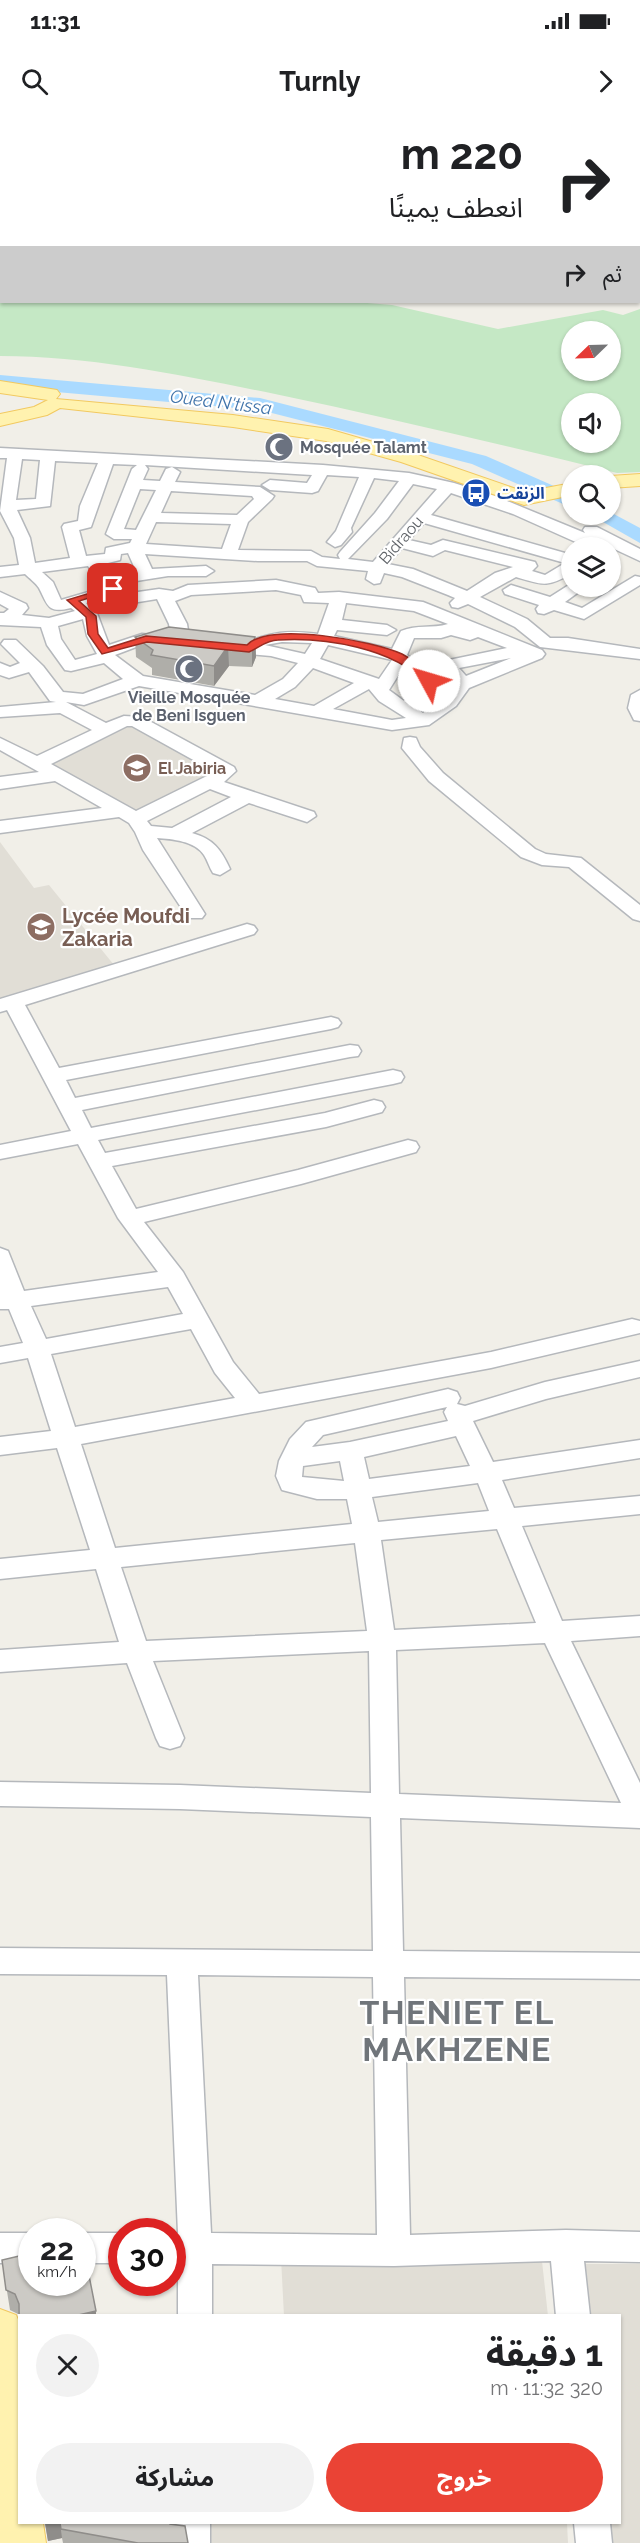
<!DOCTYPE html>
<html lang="ar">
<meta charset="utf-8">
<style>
body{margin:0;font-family:Raleway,"Noto Sans Arabic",sans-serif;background:#f2f2f2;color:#202124;direction:rtl;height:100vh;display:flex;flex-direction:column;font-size:22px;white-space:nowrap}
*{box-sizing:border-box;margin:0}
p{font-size:20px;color:#757577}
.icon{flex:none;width:33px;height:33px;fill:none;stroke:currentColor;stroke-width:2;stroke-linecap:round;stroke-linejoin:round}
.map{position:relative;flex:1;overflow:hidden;direction:ltr}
.sheet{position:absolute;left:18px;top:2194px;width:603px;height:210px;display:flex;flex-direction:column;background:#fff;border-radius:0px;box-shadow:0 2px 4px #0004;direction:rtl}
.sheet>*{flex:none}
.hud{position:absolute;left:0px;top:0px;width:640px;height:183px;box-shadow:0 2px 4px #0004;direction:rtl;background:#fff;color:#202124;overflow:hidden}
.needle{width:39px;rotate:247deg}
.controls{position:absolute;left:561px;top:201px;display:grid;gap:12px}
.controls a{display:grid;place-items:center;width:60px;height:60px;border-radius:50%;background:#fff;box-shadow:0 2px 4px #0004;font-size:30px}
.speed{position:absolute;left:18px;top:2098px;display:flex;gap:12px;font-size:30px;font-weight:700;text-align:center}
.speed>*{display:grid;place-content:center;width:78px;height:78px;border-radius:50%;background:#fff;box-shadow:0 2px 4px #0004;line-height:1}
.speed small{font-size:15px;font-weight:400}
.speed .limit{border:9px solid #d22;background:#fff;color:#111}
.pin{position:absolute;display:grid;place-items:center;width:51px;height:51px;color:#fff;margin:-26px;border-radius:12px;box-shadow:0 3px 9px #0006}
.me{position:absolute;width:66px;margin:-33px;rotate:309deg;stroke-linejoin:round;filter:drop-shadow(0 0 4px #0008)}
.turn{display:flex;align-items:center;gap:21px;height:126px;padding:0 18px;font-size:27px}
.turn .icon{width:78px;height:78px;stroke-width:2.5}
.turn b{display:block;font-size:42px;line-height:51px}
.then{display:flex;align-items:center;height:57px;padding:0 18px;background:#0003;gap:12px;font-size:22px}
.round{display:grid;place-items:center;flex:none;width:63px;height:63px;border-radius:32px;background:#f2f2f2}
.summary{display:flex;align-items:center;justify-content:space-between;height:102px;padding:0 18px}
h1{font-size:36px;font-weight:700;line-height:45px}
.cta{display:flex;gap:12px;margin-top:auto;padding:12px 18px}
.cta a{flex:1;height:69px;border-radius:36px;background:#ea4335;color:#fff;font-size:24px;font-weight:700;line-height:69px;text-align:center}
.cta a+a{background:#f2f2f2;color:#202124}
.status{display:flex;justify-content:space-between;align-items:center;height:42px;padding:0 30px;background:#fff;direction:ltr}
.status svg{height:16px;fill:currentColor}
header{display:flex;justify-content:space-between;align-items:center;height:78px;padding:0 18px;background:#fff;font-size:27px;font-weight:700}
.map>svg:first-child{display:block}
.education{fill:#e1ded6}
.green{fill:#c5e8c5;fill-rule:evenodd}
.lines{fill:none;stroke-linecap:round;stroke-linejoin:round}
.river{fill:#aadaff;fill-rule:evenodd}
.minor-casing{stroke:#b5b8bc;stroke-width:3}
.major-casing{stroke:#f2c960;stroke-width:2}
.highway-casing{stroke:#f9ab00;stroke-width:3}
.minor{fill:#fff;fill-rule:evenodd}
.major{fill:#fff2af;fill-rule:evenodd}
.highway{fill:#fde293;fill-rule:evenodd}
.wall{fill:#afaea9}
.shaded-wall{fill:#8f8d8a}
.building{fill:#cccac5;stroke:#8f8d8a;stroke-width:1.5}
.route{fill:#ea4335;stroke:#982c22;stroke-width:1.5}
.labels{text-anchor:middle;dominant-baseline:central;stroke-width:4.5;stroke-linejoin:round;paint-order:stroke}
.far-worship-label{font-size:16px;font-weight:bold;fill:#5b616d;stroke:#fff;text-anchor:start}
.far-transit-label{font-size:16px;font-weight:bold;fill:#164399;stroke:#fff;text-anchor:start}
.far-street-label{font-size:16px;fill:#5f6368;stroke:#fff}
.far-education-label{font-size:16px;font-weight:bold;fill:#785e54;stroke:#fff;text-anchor:start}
.far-water-label{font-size:18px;font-style:italic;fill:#4174aa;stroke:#fff}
.education-label{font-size:20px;font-weight:bold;fill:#785e54;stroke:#fff;text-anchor:start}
.near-district-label{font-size:32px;font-weight:bold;letter-spacing:1.5px;fill:#70757a;stroke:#fff}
</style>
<div class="status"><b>11:31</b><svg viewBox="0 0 49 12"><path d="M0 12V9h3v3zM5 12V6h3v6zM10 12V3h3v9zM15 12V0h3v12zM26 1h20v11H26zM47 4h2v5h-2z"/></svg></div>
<header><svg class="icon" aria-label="forward" viewBox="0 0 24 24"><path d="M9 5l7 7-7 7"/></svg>Turnly<svg class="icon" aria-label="search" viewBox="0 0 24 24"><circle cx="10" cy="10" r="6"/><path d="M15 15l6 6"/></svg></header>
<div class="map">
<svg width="640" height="2423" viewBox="0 0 640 2423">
<rect width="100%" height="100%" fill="#f1efe8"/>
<path class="education" d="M 134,603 L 225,652 L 138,695 L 49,644 Z
M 0,722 L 34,768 L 49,765 L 114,845 L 0,880 Z
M 281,2138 L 542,2141 L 548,2196 L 284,2196 Z
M 570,2144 L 640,2144 L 640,2423 L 594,2423 L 592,2403 L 620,2403 L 620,2196 L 575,2196 Z
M 206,2403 L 567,2403 L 568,2423 L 206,2423 Z"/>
<path class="green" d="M 0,174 L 2,182 L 355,182 L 392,185 L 498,209 L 603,190 L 623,195 L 640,189 L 640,352 L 617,353 C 503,325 389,298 275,274 C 185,256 92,236 0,236 ZM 572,212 L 610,212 L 610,250 L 572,250 ZM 572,284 L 610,284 L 610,322 L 572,322 Z"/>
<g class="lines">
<path class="river" d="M 0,255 L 260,278 L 486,336 L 572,374 L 572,388 L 472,344 L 260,290 L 0,267 Z
M 610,392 L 640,408 L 640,423 L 589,394 L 610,394 Z"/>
<g class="minor-casing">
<path id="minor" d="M 0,328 L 323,345 L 409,353 L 454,363 L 495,376 L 585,413 L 583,410 L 585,407 L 597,407 L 640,429 L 640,441 L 610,427 L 611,428 L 610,429 L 589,428 L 513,394 L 451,373 L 431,395 L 572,435 L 572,453 C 547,468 543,465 516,457 L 480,477 L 527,499 L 550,518 L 568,518 L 640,529 L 640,539 L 540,527 L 515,507 L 468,484 L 458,488 L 452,487 L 450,483 L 455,478 L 448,475 L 402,457 L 384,453 L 380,463 L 374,464 L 366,459 L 368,451 L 317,446 L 307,441 L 258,441 L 145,434 L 152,449 L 206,446 L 214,451 L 206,456 L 168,456 L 130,462 L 122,457 L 124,453 L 136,451 L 128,433 L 121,434 L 120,440 L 104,444 L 120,470 L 118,474 L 86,483 L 88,485 L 124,474 L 159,469 L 173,471 L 188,465 L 276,460 L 315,468 L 318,473 L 339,472 L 423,482 L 542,530 L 545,534 L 542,538 L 469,568 L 456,586 L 429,605 L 392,610 L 139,566 L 84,585 L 66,582 L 106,603 L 124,596 L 142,597 L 234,647 L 236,651 L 224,662 L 314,692 L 316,696 L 307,702 L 249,683 L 192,713 C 213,719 221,729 230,749 L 220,755 L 213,753 C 209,747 208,741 204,735 C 195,721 172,719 157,718 L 205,794 L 202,798 L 188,798 L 143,730 L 135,712 L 129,703 L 119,697 L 0,713 L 0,701 L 102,688 L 55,661 L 0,669 L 0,657 L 39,652 L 0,630 L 0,618 L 37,636 L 92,610 L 60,593 L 0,597 L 0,587 L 56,582 L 50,581 L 29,552 L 9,558 L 0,555 L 0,543 L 10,547 L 20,543 L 1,524 L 4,520 L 16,520 L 43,546 L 63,572 L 83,574 L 123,559 L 104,543 L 71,551 L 65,550 L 47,525 L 41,507 L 0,505 L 0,493 L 4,493 L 9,489 L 0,484 L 0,472 L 26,484 L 28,488 L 22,495 L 49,498 L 75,491 L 71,488 C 47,494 48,485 39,468 C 36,463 29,458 25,454 L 0,457 L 0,447 L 19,445 L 14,418 L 0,391 L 7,338 L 0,338 ZM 22,339 L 40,340 L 36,379 L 16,380 ZM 55,341 L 98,343 L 80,386 L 78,401 L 64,404 L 62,407 L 70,438 L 35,443 L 30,418 L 17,390 L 50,386 ZM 113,344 L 137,345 L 132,349 L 106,414 L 114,419 L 132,419 L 130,423 L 106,428 L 105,434 L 86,436 L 79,410 L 91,407 ZM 145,345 L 312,355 L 307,363 L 270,360 L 262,365 L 270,370 L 312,373 L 318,371 L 327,355 L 359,357 L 336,411 L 327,422 L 335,427 L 341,425 L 352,412 L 351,408 L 374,358 L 399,361 L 375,393 L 340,432 L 338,435 L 340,439 L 322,437 L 311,431 L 238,430 L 248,402 L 272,379 L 274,376 L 260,367 L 175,362 L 180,352 L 172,347 L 166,349 L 160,361 L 143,360 L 148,349 ZM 413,364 L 437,369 L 373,442 L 348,439 L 387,399 ZM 140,369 L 156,370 L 136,410 L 124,409 ZM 171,371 L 252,376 L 254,379 L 237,395 L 161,393 ZM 156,402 L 231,404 L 222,429 L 146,424 ZM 424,403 L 565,443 L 545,455 L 532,451 L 537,446 L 535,442 L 443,420 L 431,425 L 409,420 ZM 402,428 L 433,436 L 445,430 L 513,447 L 495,453 L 467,471 L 413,449 L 388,444 ZM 88,446 L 102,468 L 61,480 L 53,462 L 42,452 ZM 276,470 L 301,475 L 304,482 L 329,483 L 318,514 C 286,510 273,512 244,523 C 236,526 225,521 216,523 L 213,527 L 222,532 L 271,536 L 298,543 L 283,559 L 255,575 L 143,556 L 115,535 L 144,524 L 187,527 L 190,523 L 187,504 L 175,481 L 191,475 ZM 157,479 L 169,504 L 171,517 L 142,514 L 109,525 L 97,493 L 126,484 ZM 346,483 L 414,491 L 448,504 C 432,509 417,504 401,511 L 392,529 L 334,516 L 337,510 L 387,515 L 396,510 L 387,505 L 342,500 ZM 83,499 L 87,516 L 97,534 L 75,540 L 61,519 L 58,506 ZM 451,515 L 470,520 L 478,517 L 507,528 L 444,541 L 440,548 L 454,564 L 444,578 L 423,593 L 417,589 L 438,559 L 407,535 L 414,518 L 441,518 ZM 282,522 L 312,523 L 305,534 L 265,525 ZM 328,525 L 392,540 L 379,559 L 320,539 ZM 511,538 L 466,556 L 459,548 ZM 313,548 L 354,563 L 314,586 L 275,579 L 295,567 ZM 403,548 L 419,560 L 404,581 L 389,570 ZM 369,569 L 379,581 L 406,598 L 392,600 L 333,589 ZM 127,606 L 132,606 L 215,652 L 136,691 L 51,644 ZM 210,669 L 231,677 L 172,708 L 151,706 L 147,701 Z
M 635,456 L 640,457 L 640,465 L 584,499 L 554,490 L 544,494 L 538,493 L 536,489 L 539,485 L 505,474 L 503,470 L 511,465 L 550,477 L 572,463 L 572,466 L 587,466 L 565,482 L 582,488 Z
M 640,570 L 640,601 L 634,600 L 628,588 L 631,575 Z
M 410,617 L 416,618 L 420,627 L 443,653 L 535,729 L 546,734 L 581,738 L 640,785 L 640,801 L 633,799 L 569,747 L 542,745 L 521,737 L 429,661 L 402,628 L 404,618 Z
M 247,804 L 254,806 L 257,810 L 254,814 L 25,885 L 59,948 L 331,897 L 338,899 L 341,903 L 338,907 L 331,909 L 66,960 L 75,978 L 350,925 L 358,926 L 361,931 L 358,936 L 350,937 L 82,990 L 91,1008 L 393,950 L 401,952 L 404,957 L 401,962 L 393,964 L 98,1020 L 105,1033 L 325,993 L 374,980 L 382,982 L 385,987 L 382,992 L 326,1007 L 112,1046 L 136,1089 L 298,1050 L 408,1020 L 416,1022 L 419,1027 L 416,1032 L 301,1064 L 144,1102 L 183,1152 L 233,1242 L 259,1274 L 491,1232 L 632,1199 L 640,1201 L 640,1213 L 491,1248 L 81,1324 L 115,1428 L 352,1404 L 347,1379 L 317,1379 L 282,1370 L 276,1356 L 279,1341 L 290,1319 L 306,1302 L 448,1269 L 457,1272 L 460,1278 L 457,1284 L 465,1286 L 545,1262 L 640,1241 L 640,1257 L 546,1279 L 473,1301 L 493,1342 L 640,1320 L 640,1338 L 502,1360 L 514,1388 L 640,1376 L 640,1394 L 522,1406 L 562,1501 L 640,1496 L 640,1516 L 571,1521 L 640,1663 L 640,1708 L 400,1698 L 403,1831 L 640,1833 L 640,1859 L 404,1857 L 410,2115 L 566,2110 L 640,2112 L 640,2142 L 584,2141 L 590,2196 L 556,2196 L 551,2141 L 394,2146 L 212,2144 L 212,2196 L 178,2196 L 178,2144 L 172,2143 L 172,2113 L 178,2113 L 167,1855 L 0,1854 L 0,1828 L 373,1831 L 371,1697 L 180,1689 L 0,1686 L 0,1662 L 180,1665 L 371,1673 L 369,1531 L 153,1541 L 184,1618 L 180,1626 L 170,1629 L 160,1626 L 156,1618 L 127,1543 L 0,1552 L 0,1530 L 119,1522 L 96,1449 L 0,1459 L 0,1439 L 90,1430 L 57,1328 L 0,1335 L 0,1317 L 51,1311 L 28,1238 L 0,1243 L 0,1227 L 23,1223 L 9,1189 L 0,1189 L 0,1128 L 8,1131 L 24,1171 L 158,1152 L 118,1098 L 78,1024 L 0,1039 L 0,1025 L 71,1011 L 7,890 L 0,892 L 0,879 ZM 168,1167 L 183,1194 L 46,1219 L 31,1186 ZM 191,1209 L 215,1253 L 235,1278 L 75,1307 L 51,1234 ZM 447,1287 L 444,1292 L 448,1301 L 350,1322 L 312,1327 L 323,1315 ZM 456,1316 L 470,1346 L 369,1359 L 364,1337 ZM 340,1341 L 344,1361 L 302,1357 L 303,1346 ZM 478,1363 L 489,1391 L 378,1402 L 372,1377 ZM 497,1409 L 536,1503 L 394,1510 L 381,1420 ZM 355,1423 L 367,1511 L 146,1521 L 121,1447 ZM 545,1523 L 621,1683 L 399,1674 L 396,1530 ZM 198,1855 L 373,1857 L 377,2115 L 211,2113 Z
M 0,2113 L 32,2113 L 32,2143 L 0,2143 Z
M 82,2113 L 122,2113 L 122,2143 L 82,2143 Z
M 174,2403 L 210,2403 L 210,2423 L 174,2423 Z
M 574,2403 L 610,2403 L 612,2423 L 576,2423 Z"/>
</g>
<g class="major-casing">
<path id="major" d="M 0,1 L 7,2 L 2,2 L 0,11 Z
M 0,261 L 57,270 L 60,274 L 56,279 L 233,295 L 328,309 L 415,334 L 525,372 L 572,363 L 572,375 L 524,385 L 401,342 L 326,321 L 233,307 L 60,288 L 47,295 L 0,306 L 0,294 L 34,287 L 48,280 L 0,273 Z
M 640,354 L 640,366 L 610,368 L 610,356 Z
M 0,2189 L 16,2195 L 20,2204 L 20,2403 L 43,2403 L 46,2423 L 0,2423 Z"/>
</g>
<g class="highway-casing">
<path id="highway" d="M 432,0 L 456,0 L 431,2 Z
M 467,0 L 503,0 L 466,2 Z
M 525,0 L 570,0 L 571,2 L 526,2 Z
M 622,0 L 640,0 L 640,5 L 639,2 Z
M 0,115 L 2,115 L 0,126 Z"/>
</g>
<use href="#minor" class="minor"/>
<use href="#major" class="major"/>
<use href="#highway" class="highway"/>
</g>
<path class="wall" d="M 135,517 L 255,517 L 256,537 L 252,547 L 229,546 L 214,566 L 152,555 L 152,548 L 136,537 Z
M 83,2125 L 96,2196 L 19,2196 L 18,2194 L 10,2190 L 2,2140 Z
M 45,2403 L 172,2403 L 172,2404 L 188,2423 L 63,2423 L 62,2418 L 48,2421 Z"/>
<path class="shaded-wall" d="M 255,517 L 256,537 L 252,547 L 252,527 Z
M 228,526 L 229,546 L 214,566 L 214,546 Z
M 96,2191 L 96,2196 L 74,2196 Z
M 45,2403 L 60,2403 L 62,2418 L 48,2421 Z"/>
<path class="building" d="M 169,507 L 255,517 L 252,527 L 228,526 L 214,546 L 151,535 L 153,530 L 135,517 Z
M 82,2125 L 83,2125 L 96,2191 L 74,2196 L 20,2196 L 20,2271 L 19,2184 L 15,2174 L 6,2170 L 2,2140 L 32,2133 L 32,2163 L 82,2163 Z
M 60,2403 L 170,2403 L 170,2404 L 185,2406 L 188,2423 L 138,2423 L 61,2409 Z"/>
<path class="route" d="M 110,467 L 118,469 L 79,481 L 96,496 L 98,514 L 108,528 L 146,516 L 247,525 C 269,501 374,521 402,534 C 414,540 426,550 434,561 L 426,563 C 393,528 325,517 278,520 C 266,520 259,528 249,532 L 147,522 L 102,534 L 88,514 L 86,497 L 67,480 Z"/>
<defs>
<g id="mosque-disc" transform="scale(1.5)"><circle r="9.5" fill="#6b7280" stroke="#fff"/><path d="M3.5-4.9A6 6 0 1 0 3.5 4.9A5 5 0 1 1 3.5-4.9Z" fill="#fff"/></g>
<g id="bus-disc" transform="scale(1.5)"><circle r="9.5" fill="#1a4fb4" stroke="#fff"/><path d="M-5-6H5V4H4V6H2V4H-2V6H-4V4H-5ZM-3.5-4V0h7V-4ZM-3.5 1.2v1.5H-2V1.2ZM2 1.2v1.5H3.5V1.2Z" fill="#fff"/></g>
<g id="school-disc" transform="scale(1.5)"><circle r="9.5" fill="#8d6e63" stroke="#fff"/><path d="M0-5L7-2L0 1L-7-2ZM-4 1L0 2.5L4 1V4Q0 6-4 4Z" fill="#fff"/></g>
</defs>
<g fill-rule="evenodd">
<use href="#mosque-disc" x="279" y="327"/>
<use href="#bus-disc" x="476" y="373"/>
<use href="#mosque-disc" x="189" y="549"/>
<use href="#school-disc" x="137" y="648"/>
<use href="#school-disc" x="41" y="807"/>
</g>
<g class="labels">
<g class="far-worship-label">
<text x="300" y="327">Mosquée Talamt</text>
<text x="189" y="577" text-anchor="middle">Vieille Mosquée<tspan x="189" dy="18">de Beni Isguen</tspan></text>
</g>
<g class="far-transit-label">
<text x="497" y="373">الزنقت</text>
</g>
<g class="far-street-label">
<text transform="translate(401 420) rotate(-49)">Bidraou</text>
</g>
<g class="far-education-label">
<text x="158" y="648">El Jabiria</text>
</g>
<g class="far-water-label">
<text transform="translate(221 282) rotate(7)">Oued N'tissa</text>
</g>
<g class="education-label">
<text x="62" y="796">Lycée Moufdi<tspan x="62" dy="23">Zakaria</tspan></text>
</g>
<g class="near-district-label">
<text x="457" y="1892">THENIET EL<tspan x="457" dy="37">MAKHZENE</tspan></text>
</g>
</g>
</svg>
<div class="controls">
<a><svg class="needle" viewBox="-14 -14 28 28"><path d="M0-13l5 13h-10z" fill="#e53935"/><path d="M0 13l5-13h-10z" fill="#757577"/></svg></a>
<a><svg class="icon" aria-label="sound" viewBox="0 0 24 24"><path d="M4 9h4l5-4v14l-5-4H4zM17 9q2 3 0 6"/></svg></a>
<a><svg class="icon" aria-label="search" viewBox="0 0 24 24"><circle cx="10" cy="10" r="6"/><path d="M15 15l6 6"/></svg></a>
<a><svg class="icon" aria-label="layers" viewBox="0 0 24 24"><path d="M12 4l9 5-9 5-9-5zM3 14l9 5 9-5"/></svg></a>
</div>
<div class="speed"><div>22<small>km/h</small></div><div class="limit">30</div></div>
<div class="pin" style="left:113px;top:469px;background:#d93025"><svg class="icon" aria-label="arrive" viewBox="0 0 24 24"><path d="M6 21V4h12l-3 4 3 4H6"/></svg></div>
<svg class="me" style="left:429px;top:561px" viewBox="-20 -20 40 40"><circle r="19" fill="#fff"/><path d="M0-13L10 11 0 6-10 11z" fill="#ea4335"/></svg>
<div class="hud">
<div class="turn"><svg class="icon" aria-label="right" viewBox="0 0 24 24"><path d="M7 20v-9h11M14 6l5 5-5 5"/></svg><div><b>220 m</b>انعطف يمينًا</div></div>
<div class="then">ثم<svg class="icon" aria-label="right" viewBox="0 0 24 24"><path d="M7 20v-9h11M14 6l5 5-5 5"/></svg></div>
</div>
<section class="sheet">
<div class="summary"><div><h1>1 دقيقة</h1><p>320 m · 11:32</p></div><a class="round"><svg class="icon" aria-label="close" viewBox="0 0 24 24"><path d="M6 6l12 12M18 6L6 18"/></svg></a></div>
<div class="cta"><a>خروج</a><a>مشاركة</a></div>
</section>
</div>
